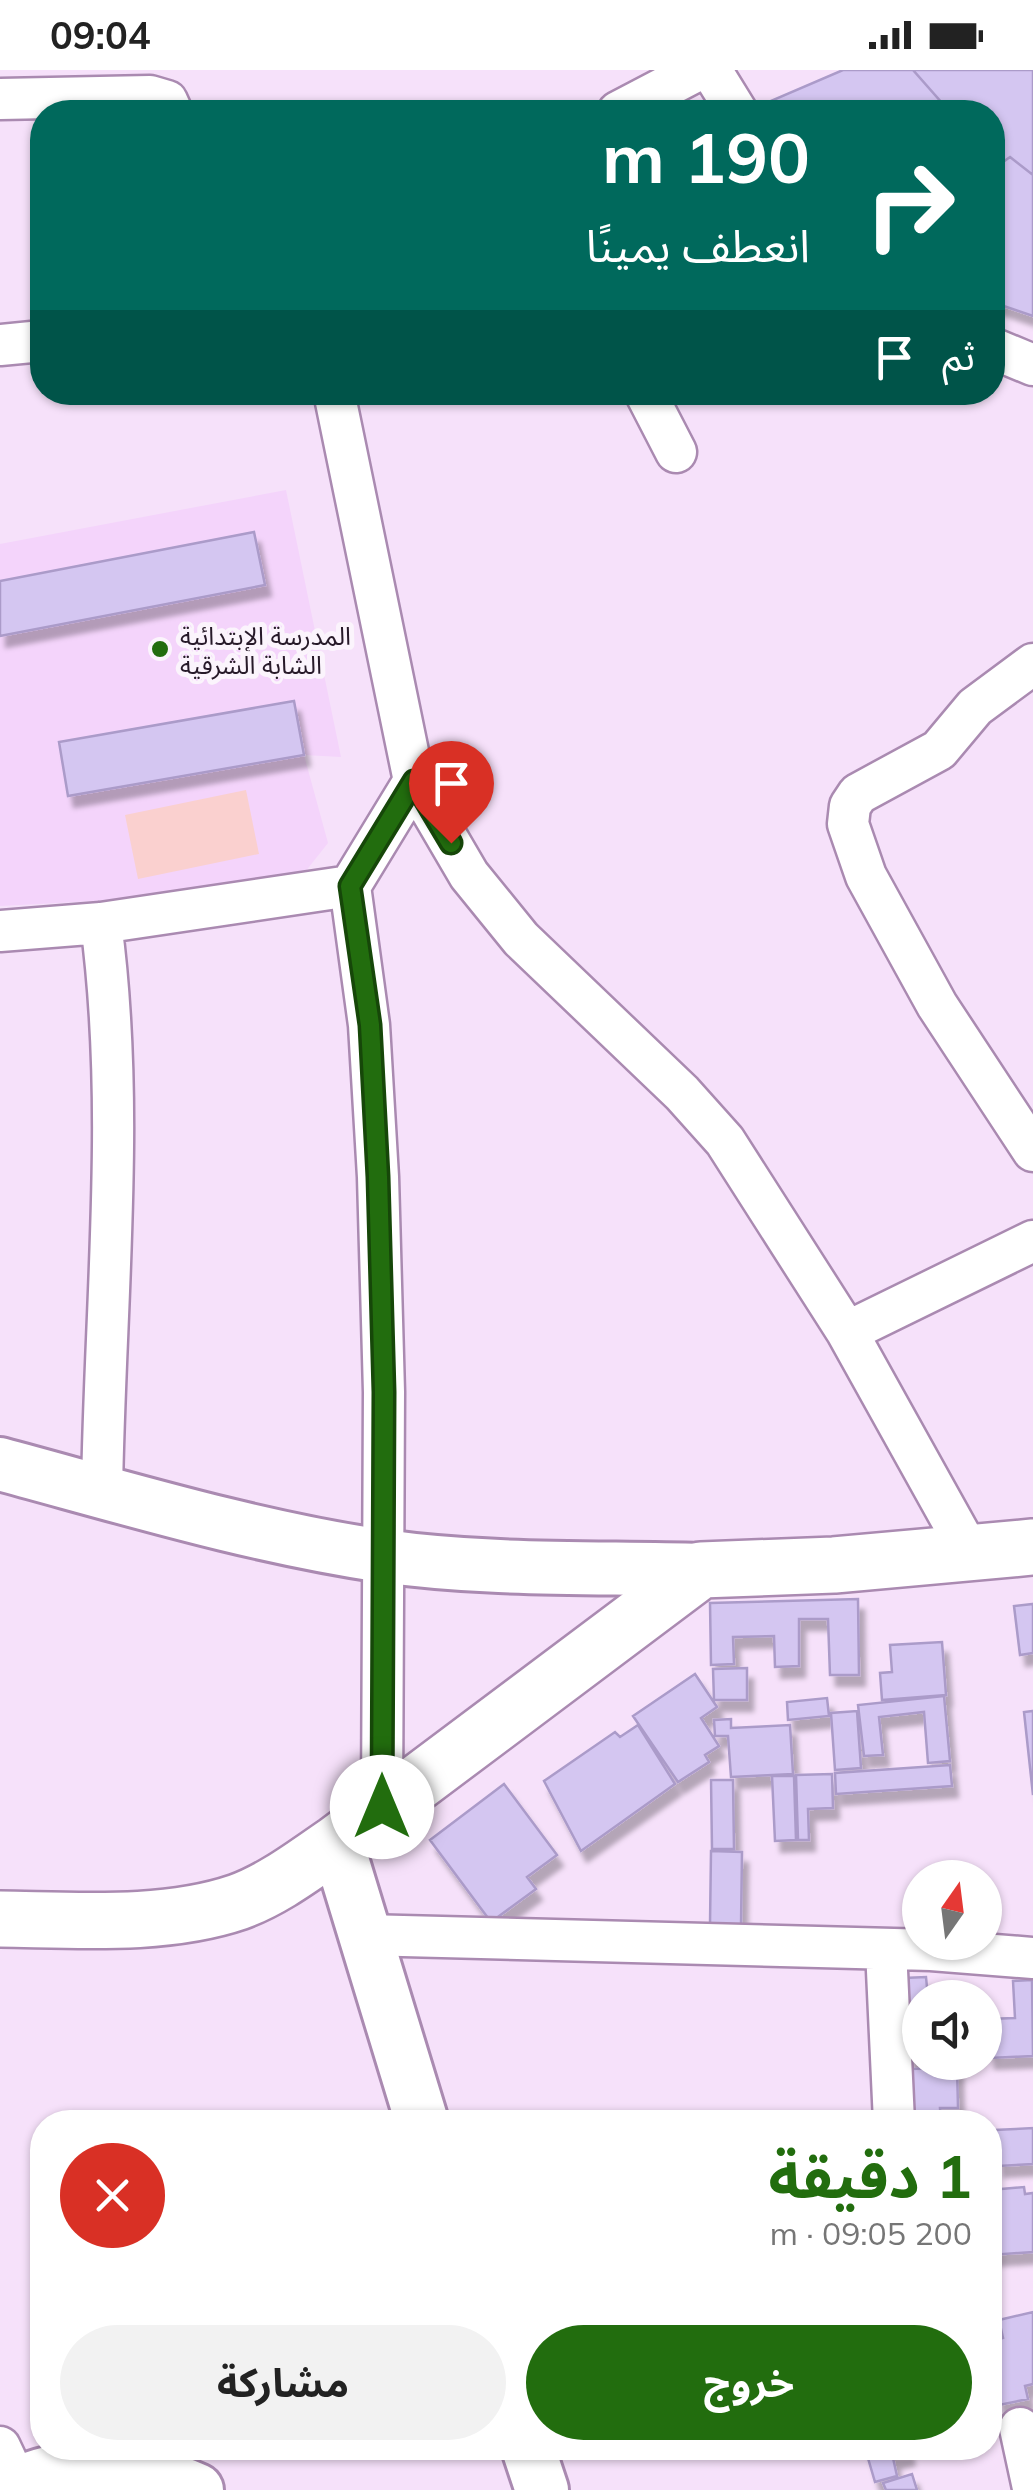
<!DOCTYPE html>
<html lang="ar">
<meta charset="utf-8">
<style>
body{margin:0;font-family:Mulish,"Noto Sans Arabic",sans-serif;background:#f2f2f2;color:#222;direction:rtl;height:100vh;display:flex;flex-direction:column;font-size:38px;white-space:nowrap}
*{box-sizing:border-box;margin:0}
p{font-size:32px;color:#767676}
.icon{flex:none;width:55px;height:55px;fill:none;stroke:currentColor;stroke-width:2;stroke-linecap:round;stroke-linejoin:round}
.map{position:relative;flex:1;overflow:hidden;direction:ltr}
.side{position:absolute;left:30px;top:2040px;width:972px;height:350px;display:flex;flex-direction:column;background:#fff;border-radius:40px;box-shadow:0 2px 8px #0004;direction:rtl}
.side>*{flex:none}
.top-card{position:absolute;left:30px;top:30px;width:975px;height:305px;border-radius:40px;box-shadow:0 2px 8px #0004;direction:rtl;background:#00695c;color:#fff;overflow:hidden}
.needle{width:65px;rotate:14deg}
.buttons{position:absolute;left:902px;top:1790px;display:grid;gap:20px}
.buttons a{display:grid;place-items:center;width:100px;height:100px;border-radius:50%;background:#fff;box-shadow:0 2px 8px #0004;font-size:50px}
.pin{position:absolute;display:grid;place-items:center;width:85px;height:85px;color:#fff;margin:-102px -42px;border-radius:50% 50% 50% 0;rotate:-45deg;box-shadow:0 0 10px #0007}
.pin .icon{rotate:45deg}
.me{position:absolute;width:110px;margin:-55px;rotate:0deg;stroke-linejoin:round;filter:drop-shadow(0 0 8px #0008)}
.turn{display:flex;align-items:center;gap:35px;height:210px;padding:0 30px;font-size:45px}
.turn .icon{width:130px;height:130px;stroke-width:2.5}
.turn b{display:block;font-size:70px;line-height:85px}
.then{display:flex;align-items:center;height:95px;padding:0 30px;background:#0003;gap:20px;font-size:38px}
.round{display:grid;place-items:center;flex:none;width:105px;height:105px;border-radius:52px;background:#f2f2f2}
.summary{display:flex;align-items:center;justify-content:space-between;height:170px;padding:0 30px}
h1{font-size:60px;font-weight:700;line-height:75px;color:#226d0e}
.action{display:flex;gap:20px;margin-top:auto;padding:20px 30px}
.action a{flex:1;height:115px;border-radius:60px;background:#226d0e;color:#fff;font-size:40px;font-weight:700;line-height:115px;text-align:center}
.action a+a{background:#f2f2f2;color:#222}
.status{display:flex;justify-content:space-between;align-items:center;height:70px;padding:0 50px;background:#fff;direction:ltr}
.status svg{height:28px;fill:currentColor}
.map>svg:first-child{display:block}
.built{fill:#f4d4fb}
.green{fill:#fad0cf}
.building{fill:#d4c6f1;stroke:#ab9bc9;stroke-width:2.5;filter:url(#shadow)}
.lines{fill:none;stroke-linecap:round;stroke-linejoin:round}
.minor-casing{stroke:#aa8ab1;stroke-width:45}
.tertiary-casing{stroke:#aa8ab1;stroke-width:58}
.secondary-casing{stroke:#aa8ab1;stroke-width:60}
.minor{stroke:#fff;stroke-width:40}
.tertiary{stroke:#fff;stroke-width:52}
.secondary{stroke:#fff;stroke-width:55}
.route-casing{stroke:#164709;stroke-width:25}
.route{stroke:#226d0e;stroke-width:18}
.poi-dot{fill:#226d0e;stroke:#fbf4fc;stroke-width:4}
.labels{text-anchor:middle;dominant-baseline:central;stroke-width:10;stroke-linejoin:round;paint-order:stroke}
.poi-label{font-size:25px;fill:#271a29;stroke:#fbf4fc;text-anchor:start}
</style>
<div class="status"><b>09:04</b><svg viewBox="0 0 49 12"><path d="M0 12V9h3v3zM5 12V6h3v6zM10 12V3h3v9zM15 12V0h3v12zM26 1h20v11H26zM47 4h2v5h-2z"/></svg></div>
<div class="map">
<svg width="1033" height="2420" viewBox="0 0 1033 2420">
<defs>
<filter id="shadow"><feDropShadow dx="6" dy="11" stdDeviation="2.5" flood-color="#0004"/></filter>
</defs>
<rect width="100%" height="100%" fill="#f6e1fa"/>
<path class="built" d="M 286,420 L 341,687 L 304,685 L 328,773 L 290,821 L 0,836 L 0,474 Z"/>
<path class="green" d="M 246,720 L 259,784 L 138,809 L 125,745 Z"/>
<path class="building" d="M 843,0 L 913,0 L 950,42 L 777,42 L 766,33 Z
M 913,0 L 1033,0 L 1033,105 L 1010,87 L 996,97 L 992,93 L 992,42 L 950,42 Z
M 1010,87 L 1033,105 L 1033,246 L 992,232 L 992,93 L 996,97 Z
M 254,462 L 265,515 L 0,566 L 0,511 Z
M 294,631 L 304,685 L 68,726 L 59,672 Z
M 858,1529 L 859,1605 L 830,1605 L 828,1549 L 799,1549 L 799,1596 L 775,1597 L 774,1566 L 733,1567 L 734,1594 L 711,1595 L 710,1533 Z
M 1033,1534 L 1033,1583 L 1020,1585 L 1014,1536 Z
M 942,1572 L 946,1625 L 882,1630 L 880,1603 L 892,1602 L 890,1575 Z
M 747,1598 L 747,1630 L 714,1630 L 713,1599 Z
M 695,1604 L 717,1637 L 701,1648 L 719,1676 L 705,1685 L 709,1692 L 678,1712 L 633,1646 Z
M 944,1626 L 950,1691 L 928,1693 L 924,1642 L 879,1647 L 883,1685 L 864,1686 L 858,1635 Z
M 827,1628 L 829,1646 L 788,1650 L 787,1632 Z
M 857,1641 L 861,1698 L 835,1700 L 831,1643 Z
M 1033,1641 L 1033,1725 L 1024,1642 Z
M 731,1649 L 731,1658 L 790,1655 L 793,1704 L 731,1707 L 728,1666 L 715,1666 L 714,1650 Z
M 638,1655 L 675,1714 L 581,1781 L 544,1711 L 615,1662 L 620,1667 Z
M 950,1695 L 952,1716 L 836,1724 L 835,1703 Z
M 832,1704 L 833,1738 L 808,1739 L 809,1770 L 798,1770 L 796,1705 Z
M 772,1706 L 794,1706 L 796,1770 L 775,1771 Z
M 711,1710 L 733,1710 L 734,1779 L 712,1779 Z
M 504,1714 L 557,1785 L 527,1807 L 536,1819 L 491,1852 L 430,1770 Z
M 711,1781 L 742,1782 L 741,1855 L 710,1854 Z
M 926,1907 L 928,1928 L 920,1928 L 920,1991 L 909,1991 L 904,1908 Z
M 1032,1910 L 1033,1986 L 989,1988 L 987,1949 L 1015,1948 L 1013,1911 Z
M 957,1997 L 958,2038 L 940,2038 L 941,2052 L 913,2052 L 911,1999 Z
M 1033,2058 L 1033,2094 L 998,2096 L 995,2060 Z
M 1024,2117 L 1025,2124 L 1033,2123 L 1033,2182 L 990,2185 L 990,2120 Z
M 1033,2242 L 1033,2314 L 1025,2316 L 1028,2329 L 999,2335 L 990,2272 L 1003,2268 L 999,2250 Z
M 865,2378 L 907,2378 L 909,2384 L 893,2388 L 897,2406 L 875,2412 Z
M 912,2404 L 917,2420 L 886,2420 L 883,2413 Z"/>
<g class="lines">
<g class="minor-casing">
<path id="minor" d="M 711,0 L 737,42
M 0,29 L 150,26 L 167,31 L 172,42
M 618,42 L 698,0
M 0,275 L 42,271
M 992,278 L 1033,295
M 334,322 L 414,711 L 469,805 L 521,869 L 682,1023 L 725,1071 L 847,1262 L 970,1483
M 645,322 L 676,382
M 1033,594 L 975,637 L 939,680 L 858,724 L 850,736 L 848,754 L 866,806 L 937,935 L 1033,1081
M 101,853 C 126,1040 105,1232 102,1420
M 0,861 L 101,853 L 350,816
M 847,1262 L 1033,1171
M 382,1737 L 384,1322 L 378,1107 L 369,955 L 350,816 L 414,711
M 364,1865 L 931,1880 L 1033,1888
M 886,1879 L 894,2052
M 1020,2358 L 1033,2418
M 0,2377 L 17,2413"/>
</g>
<g class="tertiary-casing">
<path id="tertiary" d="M 0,1394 C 126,1428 254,1467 383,1486 C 489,1501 596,1497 701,1500
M 337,1773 L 422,2052
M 528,2378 L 542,2420
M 5,2420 C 64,2387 137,2393 197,2420"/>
</g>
<g class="secondary-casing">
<path id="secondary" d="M 0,1849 C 76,1850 165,1857 238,1832 C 274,1819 306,1794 337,1773 L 701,1500 L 834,1495 L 1033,1477"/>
</g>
<use href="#minor" class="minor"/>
<use href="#tertiary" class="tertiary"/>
<use href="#secondary" class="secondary"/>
</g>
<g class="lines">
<g class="route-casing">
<path id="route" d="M 382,1737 L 384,1322 L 378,1107 L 370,955 L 350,816 L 414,711 L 451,773"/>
</g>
<use href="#route" class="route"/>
</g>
<circle class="poi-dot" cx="160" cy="579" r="10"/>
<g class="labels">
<g class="poi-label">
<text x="180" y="565">المدرسة الإبتدائية<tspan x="180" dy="29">الشابة الشرقية</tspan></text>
</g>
</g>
</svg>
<div class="buttons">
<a><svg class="needle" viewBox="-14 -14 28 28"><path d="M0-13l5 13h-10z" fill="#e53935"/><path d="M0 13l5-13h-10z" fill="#767676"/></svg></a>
<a><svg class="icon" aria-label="sound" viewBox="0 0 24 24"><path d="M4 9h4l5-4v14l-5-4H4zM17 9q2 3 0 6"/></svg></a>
</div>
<div class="pin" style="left:451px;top:773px;background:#d93025"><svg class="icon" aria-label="arrive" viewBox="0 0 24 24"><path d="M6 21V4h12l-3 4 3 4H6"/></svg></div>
<svg class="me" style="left:382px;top:1737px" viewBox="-20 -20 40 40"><circle r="19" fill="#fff"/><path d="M0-13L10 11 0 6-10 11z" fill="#226d0e"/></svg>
<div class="top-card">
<div class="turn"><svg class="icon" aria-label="right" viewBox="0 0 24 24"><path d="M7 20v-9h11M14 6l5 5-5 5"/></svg><div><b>190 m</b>انعطف يمينًا</div></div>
<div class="then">ثم<svg class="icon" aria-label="arrive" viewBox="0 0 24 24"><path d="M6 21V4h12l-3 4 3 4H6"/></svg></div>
</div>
<section class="side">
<div class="summary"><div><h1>1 دقيقة</h1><p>200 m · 09:05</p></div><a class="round" style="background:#d93025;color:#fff"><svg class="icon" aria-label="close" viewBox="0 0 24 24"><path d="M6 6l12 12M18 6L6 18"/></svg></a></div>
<div class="action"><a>خروج</a><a>مشاركة</a></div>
</section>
</div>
